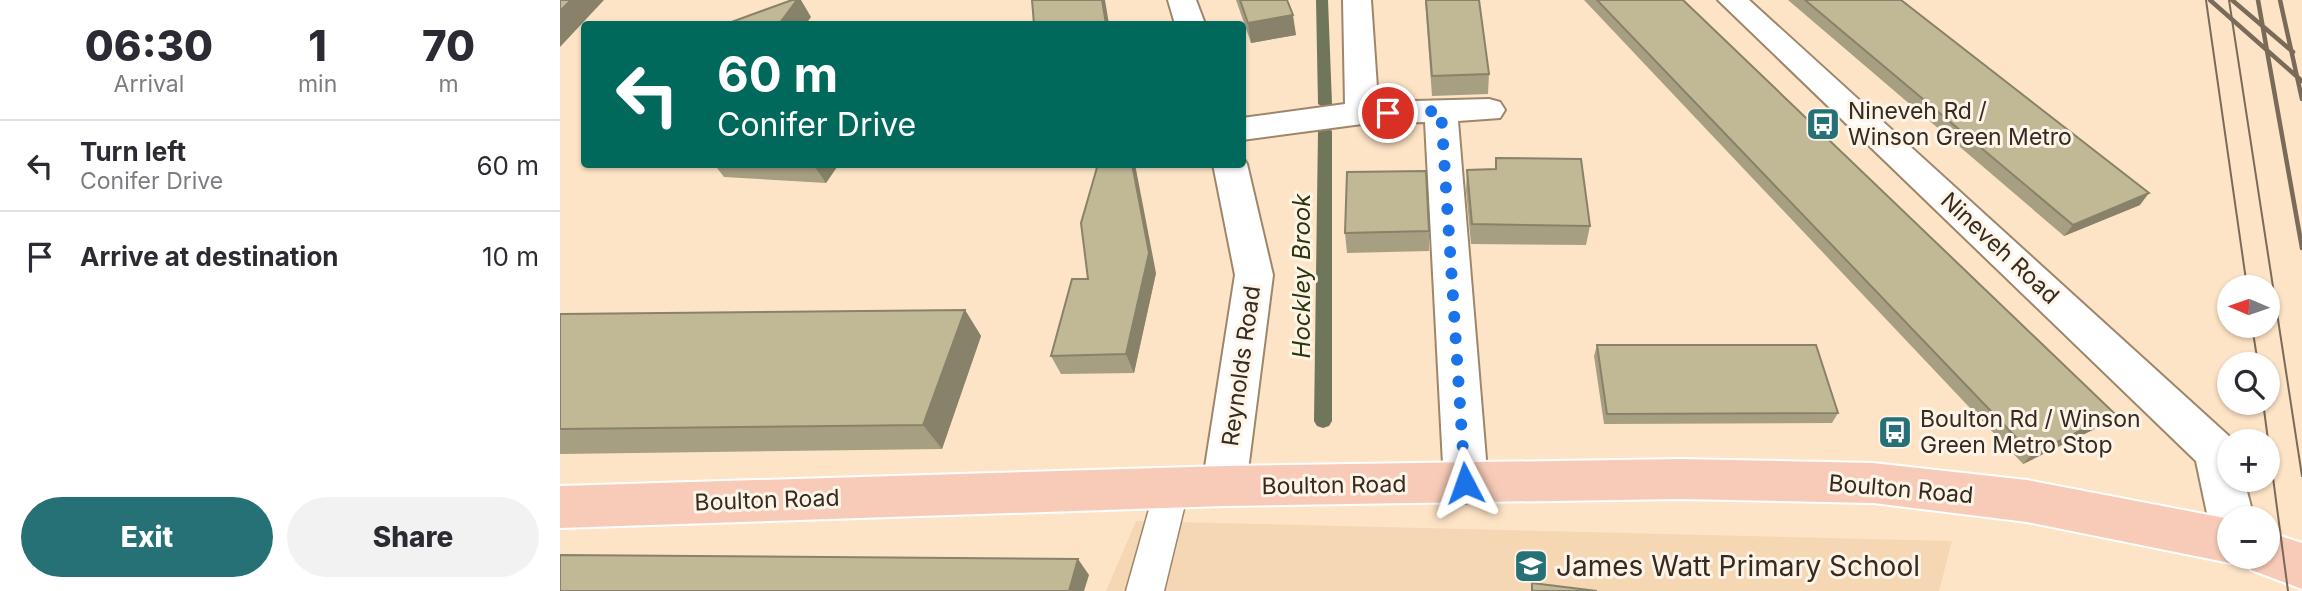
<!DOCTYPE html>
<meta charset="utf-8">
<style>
body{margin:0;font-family:Inter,sans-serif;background:#f2f2f3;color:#2b2b33;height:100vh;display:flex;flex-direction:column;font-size:26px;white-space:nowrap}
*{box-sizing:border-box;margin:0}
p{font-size:23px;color:#7c7c81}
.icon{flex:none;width:38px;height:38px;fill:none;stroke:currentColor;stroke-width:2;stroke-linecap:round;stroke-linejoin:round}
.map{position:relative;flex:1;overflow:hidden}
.sheet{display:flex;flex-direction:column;background:#fff;width:560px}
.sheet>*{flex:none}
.guide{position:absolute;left:21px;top:21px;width:665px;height:147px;border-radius:7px;box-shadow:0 2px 5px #0004;background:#00695c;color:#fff;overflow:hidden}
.needle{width:46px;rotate:272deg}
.tools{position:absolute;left:1657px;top:275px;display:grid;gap:14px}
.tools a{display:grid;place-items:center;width:63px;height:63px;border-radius:50%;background:#fff;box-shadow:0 2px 5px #0004;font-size:35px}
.pin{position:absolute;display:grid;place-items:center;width:60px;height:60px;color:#fff;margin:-30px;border:4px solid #fff;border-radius:50%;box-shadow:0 2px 7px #0007}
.me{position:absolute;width:77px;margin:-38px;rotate:356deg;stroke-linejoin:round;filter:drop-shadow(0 0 5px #0008)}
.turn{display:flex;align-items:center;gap:24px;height:147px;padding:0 21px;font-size:32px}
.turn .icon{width:91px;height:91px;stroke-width:2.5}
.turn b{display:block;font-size:49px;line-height:60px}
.eta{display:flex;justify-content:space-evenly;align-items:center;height:119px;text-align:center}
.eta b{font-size:42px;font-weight:800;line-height:49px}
.primary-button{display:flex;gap:14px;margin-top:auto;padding:14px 21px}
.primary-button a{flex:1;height:80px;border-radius:42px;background:#267175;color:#fff;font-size:28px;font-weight:800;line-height:80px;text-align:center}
.primary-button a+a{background:#f2f2f3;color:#2b2b33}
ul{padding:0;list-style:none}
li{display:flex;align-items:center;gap:21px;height:91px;padding:0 21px;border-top:2px solid #e1e1e2}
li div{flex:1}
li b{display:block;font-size:26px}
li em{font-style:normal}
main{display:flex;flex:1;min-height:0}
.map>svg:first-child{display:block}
.built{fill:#f6d7b4}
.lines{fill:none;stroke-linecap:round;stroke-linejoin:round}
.stream{fill:#70765a;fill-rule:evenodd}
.lane-casing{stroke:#9e866b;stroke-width:3}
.street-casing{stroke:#9e866b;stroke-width:4}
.primary-casing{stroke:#fff;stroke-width:4}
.lane{fill:#fff;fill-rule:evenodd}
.street{fill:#fff;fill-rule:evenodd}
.primary{fill:#f7cbb8;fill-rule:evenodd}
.tram{stroke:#7a6a59;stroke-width:2}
.rail{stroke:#7a6a59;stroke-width:4.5}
.wall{fill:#a69f81}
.shaded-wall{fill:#878269}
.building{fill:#c1b996;stroke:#878269;stroke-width:2}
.route{stroke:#1a73e8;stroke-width:12;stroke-dasharray:0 21.6}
.labels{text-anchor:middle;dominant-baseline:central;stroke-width:6;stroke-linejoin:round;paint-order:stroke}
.poi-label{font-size:23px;fill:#352b20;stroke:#fef4e8;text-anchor:start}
.street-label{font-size:23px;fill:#352b20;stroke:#fef4e8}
.water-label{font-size:24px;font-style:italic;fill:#2b360b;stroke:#fef4e8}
.near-poi-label{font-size:28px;fill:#352b20;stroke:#fef4e8;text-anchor:start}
</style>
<main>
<section class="sheet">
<div class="eta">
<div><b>06:30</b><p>Arrival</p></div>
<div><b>1</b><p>min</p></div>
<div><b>70</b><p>m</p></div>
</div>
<ul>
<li><svg class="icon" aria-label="left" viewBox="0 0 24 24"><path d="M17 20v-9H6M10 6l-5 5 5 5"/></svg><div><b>Turn left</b><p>Conifer Drive</p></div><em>60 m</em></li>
<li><svg class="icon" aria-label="arrive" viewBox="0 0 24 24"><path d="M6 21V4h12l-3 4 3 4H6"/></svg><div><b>Arrive at destination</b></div><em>10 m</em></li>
</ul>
<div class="primary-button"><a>Exit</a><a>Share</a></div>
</section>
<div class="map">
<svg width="1742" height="591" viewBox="0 0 1742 591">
<rect width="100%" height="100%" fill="#fee4c6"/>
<path class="built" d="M 576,521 L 1392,541 L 1379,591 L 546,591 Z"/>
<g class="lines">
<path class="stream" d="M 756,0 L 768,0 L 772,104 L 765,108 L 758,104 Z
M 765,126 L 772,131 L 772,421 L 769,426 L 763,428 L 757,426 L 754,421 L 758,131 Z"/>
<g class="lane-casing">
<path id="lane" d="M 612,472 L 624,477 L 629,488 L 604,591 L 566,591 L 595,488 L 600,477 Z"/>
</g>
<g class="street-casing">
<path id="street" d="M 608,0 L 636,0 L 645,24 L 615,24 Z
M 783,0 L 811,0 L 818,102 L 929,99 L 940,102 L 945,110 L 940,118 L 898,121 L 928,483 L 922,497 L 906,503 L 890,497 L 884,483 L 865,122 L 802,124 L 682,140 L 682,118 L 785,104 Z
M 1158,0 L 1189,0 L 1671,438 L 1670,480 L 1684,480 L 1694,518 L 1670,518 L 1670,538 L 1655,533 L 1648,518 L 1636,461 Z
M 682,156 L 687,164 L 713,275 L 686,486 L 680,500 L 664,506 L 648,500 L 642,486 L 675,275 L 653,164 L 682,164 Z"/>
</g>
<g class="primary-casing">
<path id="primary" d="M 1121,459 L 1313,463 L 1467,480 L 1670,519 L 1670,556 L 1708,556 L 1708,532 L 1742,543 L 1742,589 L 1691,570 L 1686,557 L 1670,563 L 1467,522 L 1313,503 L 1121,499 L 664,506 L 0,528 L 0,486 L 664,466 Z"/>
</g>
<use href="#lane" class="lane"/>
<use href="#street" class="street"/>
<use href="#primary" class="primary"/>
<path class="tram" d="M 1646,0 L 1687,287
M 1669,0 L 1742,476
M 1692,326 L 1698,364
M 1703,402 L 1728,591"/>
<path class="rail" d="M 1650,0 L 1742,81
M 1672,0 L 1733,52
M 1698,0 L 1742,248
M 1720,0 L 1742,99"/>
</g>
<path class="wall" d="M 676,0 L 727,0 L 736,35 L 691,43 Z
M 865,0 L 919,0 L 929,74 L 928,94 L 872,96 Z
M 1024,0 L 1123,0 L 1545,424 L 1463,464 Z
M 1228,0 L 1341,0 L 1580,205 L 1504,236 Z
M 936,158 L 1030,226 L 1026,245 L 911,244 L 906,190 L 907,170 L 935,169 Z
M 154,164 L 279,164 L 266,183 L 164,177 Z
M 869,231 L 869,251 L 787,253 L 785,233 Z
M 596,273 L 574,373 L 501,374 L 491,356 L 528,279 Z
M 405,310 L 421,336 L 382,449 L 0,454 L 0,314 Z
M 1037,345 L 1278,413 L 1272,423 L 1044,424 L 1034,356 Z"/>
<path class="shaded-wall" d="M 11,0 L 44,0 L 0,47 L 0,11 Z
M 237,0 L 241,0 L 251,17 L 246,24 L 219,24 Z
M 542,0 L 545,0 L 549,24 L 546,24 Z
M 733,15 L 736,35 L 691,43 L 688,23 Z
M 253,164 L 279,164 L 266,183 Z
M 572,164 L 575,164 L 596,273 L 574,373 L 566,354 Z
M 1589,193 L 1580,205 L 1504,236 L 1513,225 Z
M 405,310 L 421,336 L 382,449 L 363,425 Z
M 1555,414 L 1545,424 L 1463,464 L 1472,454 Z
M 518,559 L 529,575 L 524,591 L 509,591 Z"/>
<path class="building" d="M 0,0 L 11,0 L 0,11 Z
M 232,0 L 237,0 L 219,24 L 158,24 L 166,24 Z
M 472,0 L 542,0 L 546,24 L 474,24 Z
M 680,0 L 727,0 L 733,15 L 688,23 Z
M 866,0 L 919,0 L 929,74 L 872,76 Z
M 1037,0 L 1123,0 L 1555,414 L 1472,454 Z
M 1245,0 L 1341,0 L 1589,193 L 1513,225 Z
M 936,158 L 1021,159 L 1030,226 L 912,224 L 907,170 L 936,169 Z
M 538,164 L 572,164 L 589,253 L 566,354 L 491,356 L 512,279 L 528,279 L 521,223 Z
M 866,171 L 869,231 L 785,233 L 787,172 Z
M 405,310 L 363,425 L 0,429 L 0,314 Z
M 1037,345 L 1256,345 L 1278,413 L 1047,414 Z
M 0,555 L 518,559 L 509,591 L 0,591 Z
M 972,583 L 1037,591 L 972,591 Z"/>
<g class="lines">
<path class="route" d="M 828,113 L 881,111 L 905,483"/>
</g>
<defs>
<g id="bus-square" transform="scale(1.75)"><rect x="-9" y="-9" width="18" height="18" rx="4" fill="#267175" stroke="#fef4e8"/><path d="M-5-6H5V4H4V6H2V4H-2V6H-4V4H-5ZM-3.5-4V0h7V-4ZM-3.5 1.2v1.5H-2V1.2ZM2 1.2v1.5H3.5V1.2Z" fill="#fff"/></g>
<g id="school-square" transform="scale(1.75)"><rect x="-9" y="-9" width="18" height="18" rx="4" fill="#267175" stroke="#fef4e8"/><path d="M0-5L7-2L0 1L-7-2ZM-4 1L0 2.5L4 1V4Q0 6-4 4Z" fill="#fff"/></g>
</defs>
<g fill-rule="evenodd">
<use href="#bus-square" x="1263" y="124"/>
<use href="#bus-square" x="1335" y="432"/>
<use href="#school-square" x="971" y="566"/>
</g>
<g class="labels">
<g class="poi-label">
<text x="1288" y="111">Nineveh Rd /<tspan x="1288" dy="26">Winson Green Metro</tspan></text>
<text x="1360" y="419">Boulton Rd / Winson<tspan x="1360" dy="26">Green Metro Stop</tspan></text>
</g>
<g class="street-label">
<text transform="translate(1440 248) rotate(43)">Nineveh Road</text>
<text transform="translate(681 366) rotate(-82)">Reynolds Road</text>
<text transform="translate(774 485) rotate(-1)">Boulton Road</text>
<text transform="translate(1341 489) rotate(5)">Boulton Road</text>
<text transform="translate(207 500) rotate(-2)">Boulton Road</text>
</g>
<g class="water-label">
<text transform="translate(741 276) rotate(-90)">Hockley Brook</text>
</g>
<g class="near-poi-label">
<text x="996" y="566">James Watt Primary School</text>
</g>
</g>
</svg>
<div class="tools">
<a><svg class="needle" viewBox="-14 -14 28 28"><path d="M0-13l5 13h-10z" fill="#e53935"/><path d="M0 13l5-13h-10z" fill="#7c7c81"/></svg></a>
<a><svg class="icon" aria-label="search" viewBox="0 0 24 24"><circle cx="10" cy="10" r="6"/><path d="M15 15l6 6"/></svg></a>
<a>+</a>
<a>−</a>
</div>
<div class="pin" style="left:828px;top:113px;background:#d93025"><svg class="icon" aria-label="arrive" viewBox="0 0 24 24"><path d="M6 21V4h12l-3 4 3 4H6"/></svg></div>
<svg class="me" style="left:905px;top:483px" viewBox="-20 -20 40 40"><path d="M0-17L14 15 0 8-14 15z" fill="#1a73e8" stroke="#fff" stroke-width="4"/></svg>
<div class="guide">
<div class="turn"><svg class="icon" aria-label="left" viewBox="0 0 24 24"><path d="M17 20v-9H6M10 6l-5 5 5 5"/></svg><div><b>60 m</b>Conifer Drive</div></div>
</div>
</div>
</main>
